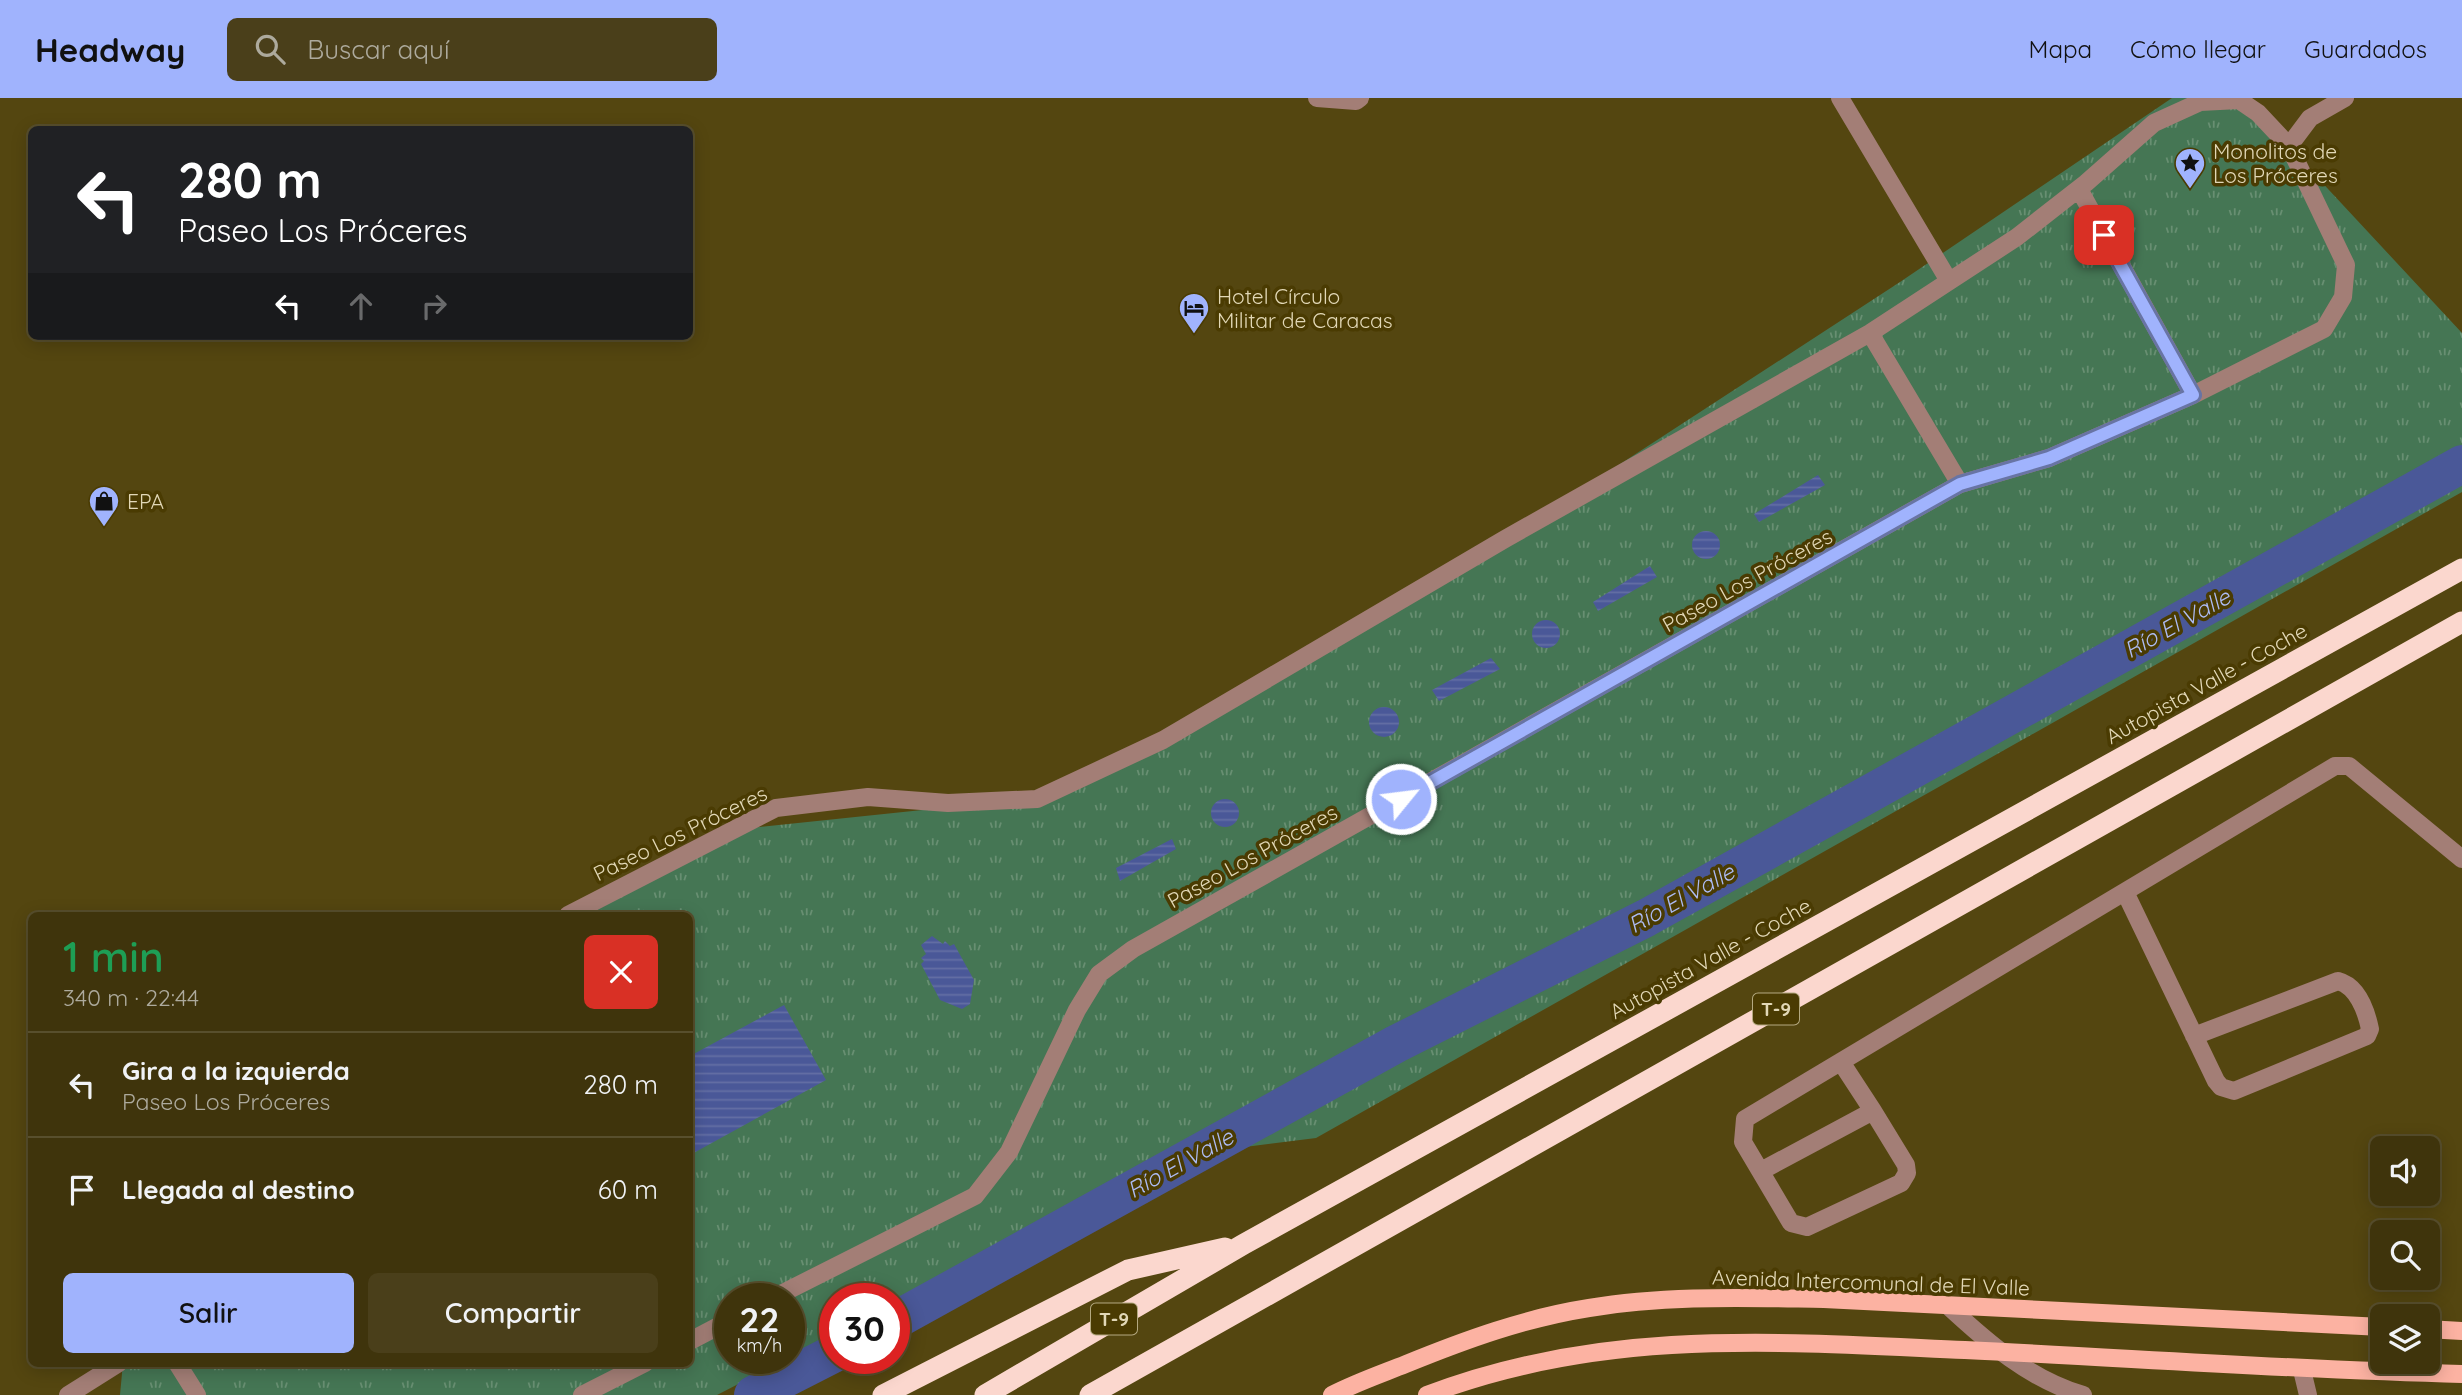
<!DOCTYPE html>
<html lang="es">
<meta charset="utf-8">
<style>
body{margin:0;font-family:Quicksand,sans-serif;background:#4a3f1a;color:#f1f3f6;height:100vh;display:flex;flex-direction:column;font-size:26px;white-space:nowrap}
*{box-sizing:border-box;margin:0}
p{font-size:23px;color:#adaa9d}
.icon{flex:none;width:38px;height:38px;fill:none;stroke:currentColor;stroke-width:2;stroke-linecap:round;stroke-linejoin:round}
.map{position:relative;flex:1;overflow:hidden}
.details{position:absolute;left:28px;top:814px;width:665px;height:455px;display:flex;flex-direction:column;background:#3f340c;border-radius:10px;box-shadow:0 4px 18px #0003,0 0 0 2px #584f2d}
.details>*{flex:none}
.guide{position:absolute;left:28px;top:28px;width:665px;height:214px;border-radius:10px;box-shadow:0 4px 18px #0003,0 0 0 2px #584f2d;background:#202124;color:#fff;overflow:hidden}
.fabs{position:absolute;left:2370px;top:1038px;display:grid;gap:14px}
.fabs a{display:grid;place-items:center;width:70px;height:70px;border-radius:10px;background:#3f340c;box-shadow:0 4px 18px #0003,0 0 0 2px #584f2d;font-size:35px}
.speed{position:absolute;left:714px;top:1185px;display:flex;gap:14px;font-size:35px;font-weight:700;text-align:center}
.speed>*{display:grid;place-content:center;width:91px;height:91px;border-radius:50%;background:#3f340c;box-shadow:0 4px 18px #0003,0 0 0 2px #584f2d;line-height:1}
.speed small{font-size:18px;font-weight:400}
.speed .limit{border:10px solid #d22;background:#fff;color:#111}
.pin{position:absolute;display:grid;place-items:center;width:60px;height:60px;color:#fff;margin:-30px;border-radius:14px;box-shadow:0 4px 10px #0006}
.me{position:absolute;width:77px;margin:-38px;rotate:61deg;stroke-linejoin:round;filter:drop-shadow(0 0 5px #0008)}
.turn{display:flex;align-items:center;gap:24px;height:147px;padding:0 35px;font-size:32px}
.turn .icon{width:91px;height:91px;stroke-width:2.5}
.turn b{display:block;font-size:49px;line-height:60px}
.lanes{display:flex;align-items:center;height:66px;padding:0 35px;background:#0003;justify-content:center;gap:35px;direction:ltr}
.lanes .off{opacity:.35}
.round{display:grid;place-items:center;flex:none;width:74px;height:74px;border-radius:10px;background:#4a3f1a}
.head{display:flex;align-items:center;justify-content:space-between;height:119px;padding:0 35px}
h1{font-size:42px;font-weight:600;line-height:52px;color:#1e9e55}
.button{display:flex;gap:14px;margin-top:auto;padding:14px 35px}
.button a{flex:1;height:80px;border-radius:10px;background:#a0b3fd;color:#111;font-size:28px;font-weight:600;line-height:80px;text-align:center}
.button a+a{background:#4a3f1a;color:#f1f3f6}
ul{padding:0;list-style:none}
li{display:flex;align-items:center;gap:21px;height:105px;padding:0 35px;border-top:2px solid #584f2d}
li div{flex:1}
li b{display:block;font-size:26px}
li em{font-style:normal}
header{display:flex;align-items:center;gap:42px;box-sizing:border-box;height:98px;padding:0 35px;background:#a0b3fd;color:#111}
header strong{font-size:33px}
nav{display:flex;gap:38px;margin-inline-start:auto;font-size:24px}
.search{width:490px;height:63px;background:#4a3f1a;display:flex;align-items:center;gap:18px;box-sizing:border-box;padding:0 24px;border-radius:10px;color:#adaa9d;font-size:26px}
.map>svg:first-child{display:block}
.grass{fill:url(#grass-tufts);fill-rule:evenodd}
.water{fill:url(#water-rules)}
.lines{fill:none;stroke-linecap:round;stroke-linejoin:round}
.river{stroke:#4a5898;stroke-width:38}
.minor{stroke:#a37e76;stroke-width:18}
.major{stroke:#fcb2a2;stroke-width:18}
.highway{stroke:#fbd7ce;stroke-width:21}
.route-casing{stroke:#6874a4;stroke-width:18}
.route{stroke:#a0b3fd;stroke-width:12}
.labels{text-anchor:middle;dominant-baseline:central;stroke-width:7;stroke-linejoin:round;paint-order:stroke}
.shield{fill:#4a3b02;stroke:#b4a981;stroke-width:2}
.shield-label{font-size:19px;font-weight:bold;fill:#e2d8b7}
.poi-label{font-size:21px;fill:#e2d8b7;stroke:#4a3b02;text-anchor:start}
.street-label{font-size:21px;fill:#e2d8b7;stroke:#4a3b02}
.water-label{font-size:23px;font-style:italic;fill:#adbbf3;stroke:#4a3b02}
</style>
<header>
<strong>Headway</strong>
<div class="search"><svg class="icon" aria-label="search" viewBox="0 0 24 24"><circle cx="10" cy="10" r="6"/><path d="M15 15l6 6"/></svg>Buscar aquí</div>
<nav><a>Mapa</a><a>Cómo llegar</a><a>Guardados</a></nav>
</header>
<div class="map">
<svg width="2462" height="1297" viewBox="0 0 2462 1297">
<defs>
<pattern id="grass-tufts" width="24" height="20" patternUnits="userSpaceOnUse" patternTransform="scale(1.75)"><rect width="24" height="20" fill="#457654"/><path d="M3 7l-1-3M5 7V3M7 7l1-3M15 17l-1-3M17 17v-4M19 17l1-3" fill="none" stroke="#688f72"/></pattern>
<pattern id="water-rules" width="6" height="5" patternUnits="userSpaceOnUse" patternTransform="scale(1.75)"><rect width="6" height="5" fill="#4a5898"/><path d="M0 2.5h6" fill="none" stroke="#646fa4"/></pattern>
</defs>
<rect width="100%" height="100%" fill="#544610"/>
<path class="grass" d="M 2172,0 L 2236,0 L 2289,49 L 2462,235 L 2462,394 L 1316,1040 L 1159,1060 L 894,1203 L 894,1200 L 835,1200 L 835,1236 L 717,1297 L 120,1297 L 123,1265 L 690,1265 L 690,817 L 562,817 L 731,732 L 1018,702 L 1167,640 L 1505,441 L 1900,184 ZM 730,1200 L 789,1200 L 789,1260 L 730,1260 Z"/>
<path class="water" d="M 1818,377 L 1825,387 L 1759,424 L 1754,416 Z
M1692 447a14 14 0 1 1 28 0a14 14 0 1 1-28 0Z
M 1650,468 L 1657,479 L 1598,513 L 1593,504 Z
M1532 536a14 14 0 1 1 28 0a14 14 0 1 1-28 0Z
M 1491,560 L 1500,571 L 1439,603 L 1432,592 Z
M1369 624a15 15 0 1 1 30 0a15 15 0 1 1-30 0Z
M1211 715a14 14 0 1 1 28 0a14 14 0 1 1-28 0Z
M 1172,741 L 1176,751 L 1120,783 L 1116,770 Z
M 932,838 L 943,846 L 945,843 L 950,848 L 954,846 L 974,882 L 970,906 L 962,911 L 940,902 L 921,866 L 924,863 L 921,860 L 926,856 L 921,847 Z
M 784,907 L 826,982 L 690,1057 L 690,958 Z"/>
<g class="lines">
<path class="river" d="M 894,1223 L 1396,946 L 1646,820 L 2462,366
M 753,1297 L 835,1255"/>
<path class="minor" d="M 1317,0 L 1356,3 L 1360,0
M 1840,0 L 1949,183
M 2289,48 L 2310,20 L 2345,0
M 1870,235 L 1960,386
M 2125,794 L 2216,983 L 2221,989 L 2234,993 L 2367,938 L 2370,931 C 2366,912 2357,888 2338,883 L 2194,938
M 568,817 L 776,710 L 868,699 L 948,705 L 1037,701 L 1163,642 L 1505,441 L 1870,235 L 2017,139 L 2086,85 L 2154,25 L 2200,4 L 2239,2 L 2258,15 L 2289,48 L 2346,167 L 2343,199 L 2324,231 L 2193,297
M 1841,964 L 1873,1013
M 1761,1073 L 1873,1013 L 1906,1067 L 1907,1075 L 1901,1085 L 1807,1129 L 1791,1125 L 1743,1044 L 1745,1021 L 2335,668 L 2349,668 L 2462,761
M 773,1200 L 975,1098 L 1009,1054 L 1077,912 L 1099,876 L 1133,851 L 1960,386 L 2049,360 L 2193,297 L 2079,91
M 1947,1207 C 1988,1245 2029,1281 2083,1297
M 690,1243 L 730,1222
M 177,1265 L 197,1297
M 2302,1272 L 2308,1297
M 68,1297 L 119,1265
M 582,1297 L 645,1265"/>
<path class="major" d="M 2427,1231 L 2462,1233
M 1332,1297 C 1355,1285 1381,1276 1406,1266 C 1465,1242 1525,1220 1589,1210 C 1666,1197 1746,1200 1824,1201 L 2382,1229
M 1427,1297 C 1604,1229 1781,1244 1965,1252 C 2131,1260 2296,1272 2462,1276"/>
<path class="highway" d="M 883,1297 L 1128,1172 L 1225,1150
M 985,1297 L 1244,1146 L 2462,471
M 1090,1297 L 2462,524"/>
</g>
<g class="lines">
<g class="route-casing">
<path id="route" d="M 1401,701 L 1960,386 L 2049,360 L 2193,297 L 2104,137"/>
</g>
<use href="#route" class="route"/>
</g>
<defs>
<g id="sight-pin" transform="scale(1.575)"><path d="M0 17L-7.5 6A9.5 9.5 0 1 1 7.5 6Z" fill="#a0b3fd" stroke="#4a3b02"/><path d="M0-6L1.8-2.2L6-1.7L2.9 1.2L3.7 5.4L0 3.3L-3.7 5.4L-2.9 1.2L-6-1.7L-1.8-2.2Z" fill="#111"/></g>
<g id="hotel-pin" transform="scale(1.575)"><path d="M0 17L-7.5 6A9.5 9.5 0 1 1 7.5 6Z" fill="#a0b3fd" stroke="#4a3b02"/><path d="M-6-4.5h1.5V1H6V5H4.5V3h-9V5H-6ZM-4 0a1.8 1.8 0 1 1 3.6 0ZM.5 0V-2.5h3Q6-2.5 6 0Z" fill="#111"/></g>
<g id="shop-pin" transform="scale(1.575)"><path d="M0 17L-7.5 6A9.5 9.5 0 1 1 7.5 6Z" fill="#a0b3fd" stroke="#4a3b02"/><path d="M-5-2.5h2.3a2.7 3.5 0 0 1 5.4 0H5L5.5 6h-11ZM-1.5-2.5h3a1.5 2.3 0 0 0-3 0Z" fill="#111"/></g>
</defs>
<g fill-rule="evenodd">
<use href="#sight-pin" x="2190" y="65"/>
<use href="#hotel-pin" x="1194" y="210"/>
<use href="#shop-pin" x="104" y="403"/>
</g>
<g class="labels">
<g class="shield">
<rect x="1753" y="895.5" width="46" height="31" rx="5"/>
<rect x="1091" y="1205.5" width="46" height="31" rx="5"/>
</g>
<g class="shield-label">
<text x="1776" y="911">T-9</text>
<text x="1114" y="1221">T-9</text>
</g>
<g class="poi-label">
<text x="2213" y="53">Monolitos de<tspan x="2213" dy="24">Los Próceres</tspan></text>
<text x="1217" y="198">Hotel Círculo<tspan x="1217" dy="24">Militar de Caracas</tspan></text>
<text x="127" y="403">EPA</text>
</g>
<g class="street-label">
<text transform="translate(1747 482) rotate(-29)">Paseo Los Próceres</text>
<text transform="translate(2206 585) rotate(-29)">Autopista Valle - Coche</text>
<text transform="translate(680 735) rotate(-26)">Paseo Los Próceres</text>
<text transform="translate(1252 758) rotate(-29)">Paseo Los Próceres</text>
<text transform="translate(1710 860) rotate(-29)">Autopista Valle - Coche</text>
<text transform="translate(1871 1184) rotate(2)">Avenida Intercomunal de El Valle</text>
</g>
<g class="water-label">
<text transform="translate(2177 525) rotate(-29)">Río El Valle</text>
<text transform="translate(1681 800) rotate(-29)">Río El Valle</text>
<text transform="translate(1180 1065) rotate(-29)">Río El Valle</text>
</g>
</g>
</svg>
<div class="fabs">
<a><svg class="icon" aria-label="sound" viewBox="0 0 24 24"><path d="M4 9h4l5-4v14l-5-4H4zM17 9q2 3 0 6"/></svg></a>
<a><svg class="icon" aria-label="search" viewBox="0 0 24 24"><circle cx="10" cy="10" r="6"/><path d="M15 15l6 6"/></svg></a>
<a><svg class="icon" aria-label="layers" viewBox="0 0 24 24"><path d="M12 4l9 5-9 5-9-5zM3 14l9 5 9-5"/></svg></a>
</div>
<div class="speed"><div>22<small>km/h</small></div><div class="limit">30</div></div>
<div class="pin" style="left:2104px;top:137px;background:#d93025"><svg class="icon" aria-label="arrive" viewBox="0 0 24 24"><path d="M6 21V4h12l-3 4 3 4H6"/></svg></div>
<svg class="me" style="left:1401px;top:701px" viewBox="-20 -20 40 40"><circle r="17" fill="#a0b3fd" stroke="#fff" stroke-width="3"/><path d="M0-11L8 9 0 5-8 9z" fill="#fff"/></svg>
<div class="guide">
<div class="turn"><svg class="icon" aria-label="left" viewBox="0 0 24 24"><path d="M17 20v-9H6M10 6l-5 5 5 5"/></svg><div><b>280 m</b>Paseo Los Próceres</div></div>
<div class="lanes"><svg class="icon" aria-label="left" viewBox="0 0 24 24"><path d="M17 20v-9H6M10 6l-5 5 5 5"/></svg><svg class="icon off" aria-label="ahead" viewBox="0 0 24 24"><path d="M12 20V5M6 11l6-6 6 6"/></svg><svg class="icon off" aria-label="right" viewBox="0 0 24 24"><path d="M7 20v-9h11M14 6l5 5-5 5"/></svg></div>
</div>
<section class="details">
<div class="head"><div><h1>1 min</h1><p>340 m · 22:44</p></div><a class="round" style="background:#d93025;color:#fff"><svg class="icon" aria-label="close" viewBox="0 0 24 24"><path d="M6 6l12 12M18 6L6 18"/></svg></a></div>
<ul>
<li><svg class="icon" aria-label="left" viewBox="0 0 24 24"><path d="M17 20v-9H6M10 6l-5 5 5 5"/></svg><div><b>Gira a la izquierda</b><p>Paseo Los Próceres</p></div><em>280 m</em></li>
<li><svg class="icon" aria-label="arrive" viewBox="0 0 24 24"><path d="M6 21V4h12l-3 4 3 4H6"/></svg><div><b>Llegada al destino</b></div><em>60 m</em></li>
</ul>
<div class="button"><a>Salir</a><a>Compartir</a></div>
</section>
</div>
